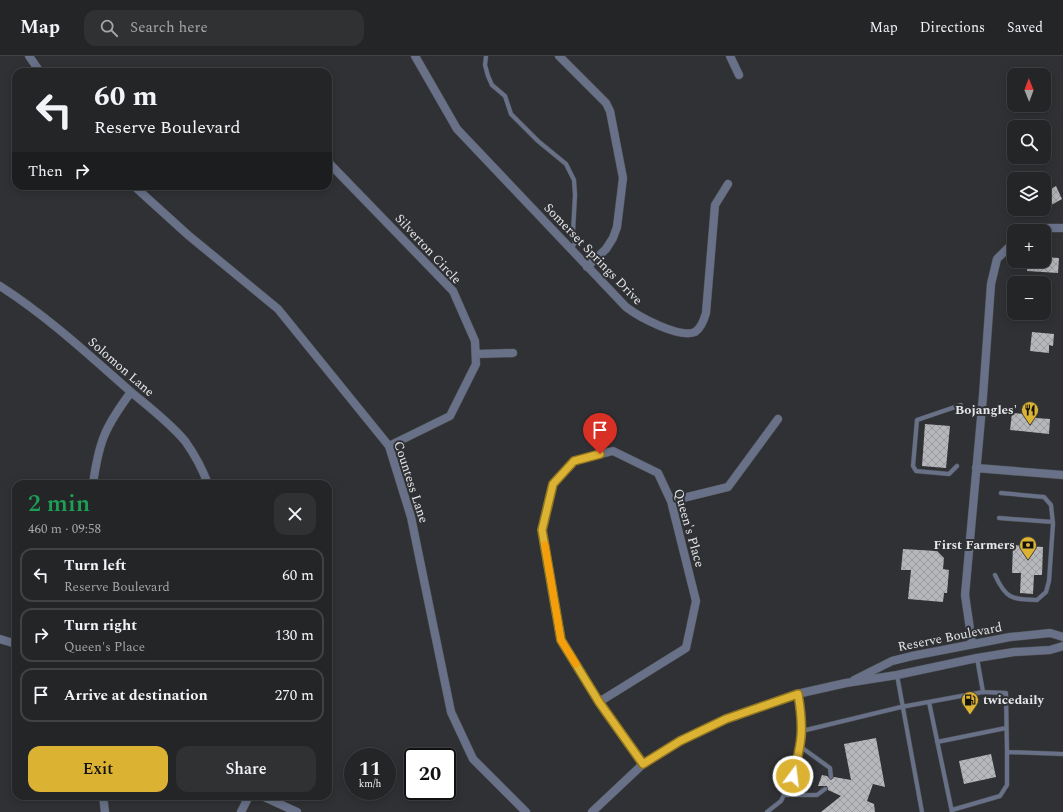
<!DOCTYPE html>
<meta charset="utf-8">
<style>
body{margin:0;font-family:Spectral,serif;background:#2f3133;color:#f1f3f6;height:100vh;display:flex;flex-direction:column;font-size:15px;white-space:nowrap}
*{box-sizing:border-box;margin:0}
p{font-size:13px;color:#a3a5a7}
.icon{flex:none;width:22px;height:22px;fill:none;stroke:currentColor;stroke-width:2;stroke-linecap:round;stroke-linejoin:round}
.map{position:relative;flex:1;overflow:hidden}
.details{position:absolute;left:12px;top:424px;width:320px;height:320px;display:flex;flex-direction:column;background:#232527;border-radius:12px;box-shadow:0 2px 10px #0003,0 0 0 1px #404244}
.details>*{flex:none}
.hud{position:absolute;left:12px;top:12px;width:320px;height:122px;border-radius:12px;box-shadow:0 2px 10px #0003,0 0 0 1px #404244;background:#232527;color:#f1f3f6;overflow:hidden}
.needle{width:26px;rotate:359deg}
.fabs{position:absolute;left:1007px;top:12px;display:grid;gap:8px}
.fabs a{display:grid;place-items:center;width:44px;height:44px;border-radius:8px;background:#232527;box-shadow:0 2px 10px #0003,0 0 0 1px #404244;font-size:20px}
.speed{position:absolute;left:344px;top:692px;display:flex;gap:8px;font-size:20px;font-weight:700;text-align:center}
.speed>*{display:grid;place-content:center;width:52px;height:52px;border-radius:50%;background:#232527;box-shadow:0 2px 10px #0003,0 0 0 1px #404244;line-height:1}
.speed small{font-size:10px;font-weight:400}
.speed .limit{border:2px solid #111;border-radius:6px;background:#fff;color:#111}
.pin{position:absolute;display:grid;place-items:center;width:34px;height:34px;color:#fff;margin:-41px -17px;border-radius:50% 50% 50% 0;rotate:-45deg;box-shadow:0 0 4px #0007}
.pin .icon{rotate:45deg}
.me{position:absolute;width:44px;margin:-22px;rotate:15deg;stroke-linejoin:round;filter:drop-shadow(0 0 3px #0008)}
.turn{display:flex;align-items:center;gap:14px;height:84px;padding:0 16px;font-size:18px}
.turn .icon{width:52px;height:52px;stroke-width:2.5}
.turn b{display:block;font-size:28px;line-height:34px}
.then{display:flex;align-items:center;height:38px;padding:0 16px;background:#0003;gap:8px;font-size:15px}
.round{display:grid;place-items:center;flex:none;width:42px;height:42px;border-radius:12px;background:#2f3133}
.overview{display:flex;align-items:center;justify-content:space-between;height:68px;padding:0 16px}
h1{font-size:24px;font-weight:600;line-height:30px;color:#1e9e55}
.button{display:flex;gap:8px;margin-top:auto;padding:8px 16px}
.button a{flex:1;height:46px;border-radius:12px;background:#dcb233;color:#111;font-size:16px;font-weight:600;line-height:46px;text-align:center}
.button a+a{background:#2f3133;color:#f1f3f6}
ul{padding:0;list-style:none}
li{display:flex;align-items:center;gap:12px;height:54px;margin:0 8px 6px;padding:0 8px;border:2px solid #404244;border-radius:12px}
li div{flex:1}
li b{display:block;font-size:15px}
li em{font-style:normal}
header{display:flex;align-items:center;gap:24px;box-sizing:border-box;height:56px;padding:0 20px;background:#232527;border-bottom:1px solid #404244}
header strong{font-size:19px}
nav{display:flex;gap:22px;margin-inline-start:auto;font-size:14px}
.search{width:280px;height:36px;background:#2f3133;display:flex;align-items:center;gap:10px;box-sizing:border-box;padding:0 14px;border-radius:12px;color:#a3a5a7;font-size:15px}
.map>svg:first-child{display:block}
.building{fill:url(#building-cross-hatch)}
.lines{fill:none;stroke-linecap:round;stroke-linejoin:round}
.service-casing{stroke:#4c4e51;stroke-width:5}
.minor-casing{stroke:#4c4e51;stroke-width:9}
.tertiary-casing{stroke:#4c4e51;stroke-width:9}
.service{stroke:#687188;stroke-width:4}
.minor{stroke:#687188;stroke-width:8}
.tertiary{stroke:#687188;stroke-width:8}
.route-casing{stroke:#8f7421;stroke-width:10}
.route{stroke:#dcb233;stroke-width:7}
.slow{stroke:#f59e0b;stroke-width:7}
.labels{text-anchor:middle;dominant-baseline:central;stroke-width:4;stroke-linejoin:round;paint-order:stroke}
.street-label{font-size:13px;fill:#e6e7e9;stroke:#2f3134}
.poi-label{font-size:13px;font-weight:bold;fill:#e6e7e9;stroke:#2f3134;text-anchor:end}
</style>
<header>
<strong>Map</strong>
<div class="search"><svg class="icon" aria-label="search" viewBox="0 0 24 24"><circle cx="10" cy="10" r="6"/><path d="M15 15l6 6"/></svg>Search here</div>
<nav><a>Map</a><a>Directions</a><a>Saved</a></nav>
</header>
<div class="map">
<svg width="1063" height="756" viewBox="0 0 1063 756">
<defs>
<pattern id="building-cross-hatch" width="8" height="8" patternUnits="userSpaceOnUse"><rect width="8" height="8" fill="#b6b7bb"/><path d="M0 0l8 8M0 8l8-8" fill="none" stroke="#9a9a9e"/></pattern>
</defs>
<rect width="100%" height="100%" fill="#2f3134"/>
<path class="building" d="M 1056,130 L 1062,143 L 1044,153 L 1044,137 Z
M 1044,201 L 1059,202 L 1058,217 L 1027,215 L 1028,205 L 1044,205 Z
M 1032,276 L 1054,278 L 1053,290 L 1049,289 L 1049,297 L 1030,295 Z
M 1012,357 L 1036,359 L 1036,362 L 1050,363 L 1049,378 L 1010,374 Z
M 925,368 L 950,370 L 946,412 L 922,410 Z
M 1013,489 L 1043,491 L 1042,519 L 1034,519 L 1033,538 L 1020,537 L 1021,517 L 1012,517 Z
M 903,493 L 937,495 L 944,502 L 943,513 L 949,514 L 947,537 L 944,537 L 943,546 L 908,543 L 911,514 L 901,514 Z
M 876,682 L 885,731 L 873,728 L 867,745 L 874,748 L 875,756 L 821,756 L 841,740 L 828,734 L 827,730 L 818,730 L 822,719 L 827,720 L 831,724 L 834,721 L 851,724 L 844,688 Z
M 991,698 L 996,721 L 964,728 L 959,705 Z"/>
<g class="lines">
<g class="service-casing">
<path id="service" d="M 486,0 L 485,9 L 488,20 L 492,29 L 505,40 L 511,58 L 538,85 L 566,108 L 574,124 L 575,139 L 573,176 L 575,187 L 571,193
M 957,410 L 949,418 L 916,415 L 913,410 L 917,364 L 961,349
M 999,462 L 1053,466
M 995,519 C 1006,543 1011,543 1037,544 L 1046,536 L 1049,525 L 1053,468 L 1051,449 L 1044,441 L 1001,437
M 897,619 L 922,756
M 983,636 L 1006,637 L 1007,696 L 1063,698
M 929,646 L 952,756
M 802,675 L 901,651 L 983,636 L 977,602
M 937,686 L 1006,672
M 801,691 L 830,712 L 831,721
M 784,739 L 817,739 L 825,733
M 952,754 L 1000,740 L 1007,729 L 1007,696
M 767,756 L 781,745 L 793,720 L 801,691 L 803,668 L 797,638"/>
</g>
<g class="minor-casing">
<path id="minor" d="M 29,0 L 40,16
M 415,0 L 457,73 L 626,251 C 639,261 680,283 695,276 C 701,272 704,264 706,257 L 715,149 L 728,128
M 559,0 L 606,47 L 610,55 L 623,122 L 617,171 L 613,182 L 606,193 L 587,211
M 730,0 L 739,19
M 328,106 L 453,235 L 475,285 L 476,308 L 450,360 L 389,390
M 134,130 L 188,179 L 278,253 L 389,390 L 411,461 L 451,656 L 473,703 L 526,756
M 1037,175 L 1046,172 L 1063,172
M 0,230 C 47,260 89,299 131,336 C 149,351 170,367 185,385 C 195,399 202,412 208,428
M 476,298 L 513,297
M 976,412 L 1063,419
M 93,428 C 99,385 105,371 131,336
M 671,445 L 728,431 L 778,363
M 0,583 L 16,588
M 972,587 L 965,539 L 983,340 L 991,228 L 997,203 L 1014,186
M 599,646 L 686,592 L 696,545 L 671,445 L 658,417 L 613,395 L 574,405 L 553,428 L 542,475 L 561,584 L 599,646 L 643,708
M 103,740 L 105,756
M 262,740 L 297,756
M 241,756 L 249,740"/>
</g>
<g class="tertiary-casing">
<path id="tertiary" d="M 854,624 L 892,605 L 912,600 L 1010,581 L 1050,577 L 1063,581
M 592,756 L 643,708 L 680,685 L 726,663 L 797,638 L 846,627 L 897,619 L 977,602 L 1014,596 L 1050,594 L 1063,590"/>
</g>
<use href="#service" class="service"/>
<use href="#minor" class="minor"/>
<use href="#tertiary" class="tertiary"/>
</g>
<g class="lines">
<g class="route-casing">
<path id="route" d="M 600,398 L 574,405 L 553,428 L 542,474 L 561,584 L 599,646 L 643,708 L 680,685 L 726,663 L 798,638 C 804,673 802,686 793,720"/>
</g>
<use href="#route" class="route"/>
<path class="slow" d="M 545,489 L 561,584 L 576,608"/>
</g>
<defs>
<g id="restaurant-pin" transform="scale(0.9)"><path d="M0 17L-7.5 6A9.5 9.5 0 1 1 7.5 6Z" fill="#dcb233" stroke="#2f3134"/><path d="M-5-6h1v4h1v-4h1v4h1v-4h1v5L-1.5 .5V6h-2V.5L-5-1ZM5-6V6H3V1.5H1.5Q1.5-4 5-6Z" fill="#111"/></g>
<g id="bank-pin" transform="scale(0.9)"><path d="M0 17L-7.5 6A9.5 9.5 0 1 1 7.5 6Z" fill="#dcb233" stroke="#2f3134"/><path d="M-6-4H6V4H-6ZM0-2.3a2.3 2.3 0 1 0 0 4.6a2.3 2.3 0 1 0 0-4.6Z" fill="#111"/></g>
<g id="fuel-pin" transform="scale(0.9)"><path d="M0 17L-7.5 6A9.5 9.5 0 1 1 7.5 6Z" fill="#dcb233" stroke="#2f3134"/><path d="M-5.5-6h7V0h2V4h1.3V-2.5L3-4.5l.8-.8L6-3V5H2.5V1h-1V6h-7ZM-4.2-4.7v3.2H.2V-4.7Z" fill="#111"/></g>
</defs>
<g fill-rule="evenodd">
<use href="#restaurant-pin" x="1030" y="354"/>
<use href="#bank-pin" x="1028" y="489"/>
<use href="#fuel-pin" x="970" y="644"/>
</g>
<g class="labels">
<g class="street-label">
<text transform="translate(428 193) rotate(47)">Silverton Circle</text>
<text transform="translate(593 198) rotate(46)">Somerset Springs Drive</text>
<text transform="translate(121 311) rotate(41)">Solomon Lane</text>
<text transform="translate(411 426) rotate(72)">Countess Lane</text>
<text transform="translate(689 472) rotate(74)">Queen's Place</text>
<text transform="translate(950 581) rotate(-11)">Reserve Boulevard</text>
</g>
<g class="poi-label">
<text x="1017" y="354">Bojangles'</text>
<text x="1015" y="489">First Farmers</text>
<text x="983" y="644" text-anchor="start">twicedaily</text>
</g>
</g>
</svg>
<div class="fabs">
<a><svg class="needle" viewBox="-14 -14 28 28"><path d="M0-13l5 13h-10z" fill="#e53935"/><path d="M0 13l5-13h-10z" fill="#a3a5a7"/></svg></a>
<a><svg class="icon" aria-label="search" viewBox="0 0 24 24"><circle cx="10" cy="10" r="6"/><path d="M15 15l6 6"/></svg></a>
<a><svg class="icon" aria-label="layers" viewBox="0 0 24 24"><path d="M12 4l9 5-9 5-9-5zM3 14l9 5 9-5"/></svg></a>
<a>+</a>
<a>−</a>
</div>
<div class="speed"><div>11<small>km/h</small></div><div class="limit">20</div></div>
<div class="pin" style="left:600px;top:398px;background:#d93025"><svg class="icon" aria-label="arrive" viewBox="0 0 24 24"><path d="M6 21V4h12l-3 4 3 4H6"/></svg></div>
<svg class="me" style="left:793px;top:720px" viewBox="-20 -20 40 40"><circle r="17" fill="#dcb233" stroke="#fff" stroke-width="3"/><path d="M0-11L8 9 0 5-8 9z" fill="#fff"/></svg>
<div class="hud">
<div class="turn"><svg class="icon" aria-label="left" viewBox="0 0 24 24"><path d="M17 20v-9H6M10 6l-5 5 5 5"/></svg><div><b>60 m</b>Reserve Boulevard</div></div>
<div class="then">Then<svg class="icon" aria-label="right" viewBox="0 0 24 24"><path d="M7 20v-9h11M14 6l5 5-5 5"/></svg></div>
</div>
<section class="details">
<div class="overview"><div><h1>2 min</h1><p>460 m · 09:58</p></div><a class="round"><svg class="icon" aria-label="close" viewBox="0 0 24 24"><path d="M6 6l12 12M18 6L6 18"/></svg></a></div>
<ul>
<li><svg class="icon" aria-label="left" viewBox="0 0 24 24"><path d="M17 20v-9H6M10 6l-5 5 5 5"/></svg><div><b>Turn left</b><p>Reserve Boulevard</p></div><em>60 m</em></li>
<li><svg class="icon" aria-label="right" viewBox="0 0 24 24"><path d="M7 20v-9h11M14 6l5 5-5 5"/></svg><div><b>Turn right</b><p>Queen's Place</p></div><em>130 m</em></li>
<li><svg class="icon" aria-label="arrive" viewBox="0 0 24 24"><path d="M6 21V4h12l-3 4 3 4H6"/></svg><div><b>Arrive at destination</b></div><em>270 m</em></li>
</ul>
<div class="button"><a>Exit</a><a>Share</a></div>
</section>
</div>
